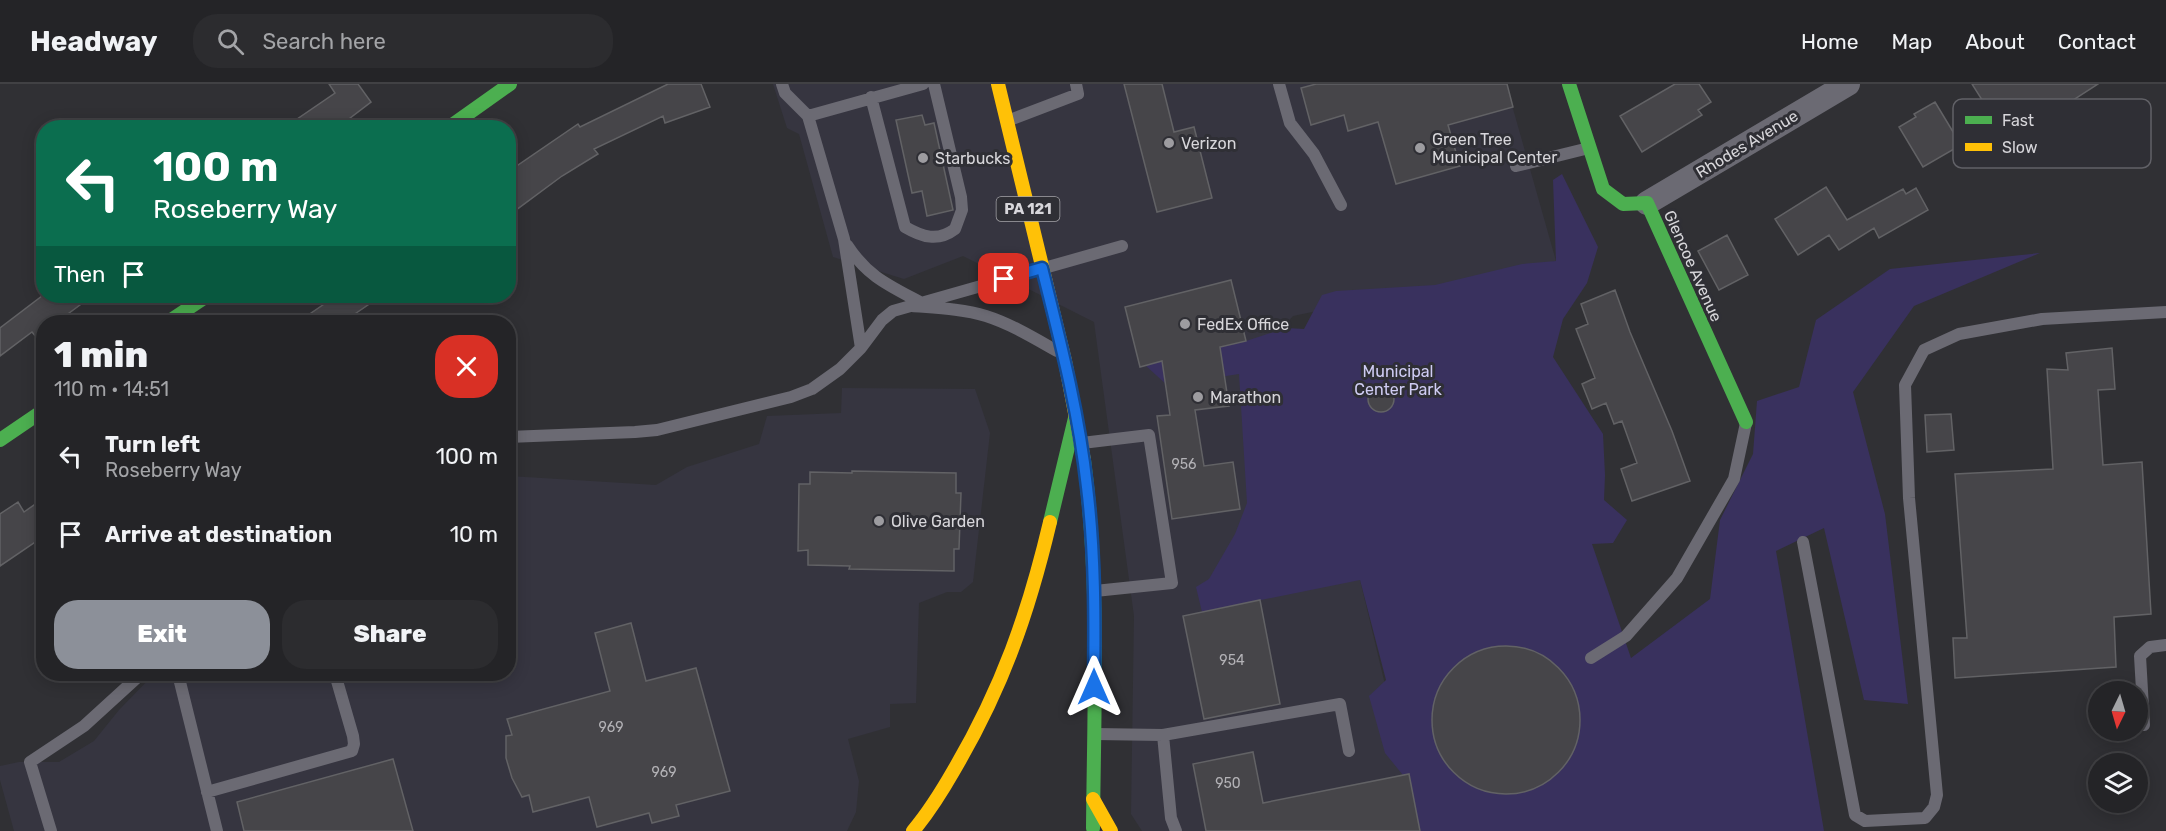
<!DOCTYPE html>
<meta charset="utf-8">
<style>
body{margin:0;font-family:Rubik,sans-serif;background:#2c2c2f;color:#f1f3f6;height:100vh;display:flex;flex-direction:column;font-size:22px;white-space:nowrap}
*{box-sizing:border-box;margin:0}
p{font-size:20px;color:#a3a4a7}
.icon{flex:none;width:33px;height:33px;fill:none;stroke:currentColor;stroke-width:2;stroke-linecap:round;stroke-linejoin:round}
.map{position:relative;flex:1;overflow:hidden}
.sheet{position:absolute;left:36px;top:231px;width:480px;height:366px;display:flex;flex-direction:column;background:#242427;border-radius:24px;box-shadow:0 3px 15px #0003,0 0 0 2px #414144}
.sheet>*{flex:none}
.guide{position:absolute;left:36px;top:36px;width:480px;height:183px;border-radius:24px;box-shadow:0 3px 15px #0003,0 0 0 2px #414144;background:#0b6e4f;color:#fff;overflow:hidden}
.needle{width:39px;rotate:185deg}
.controls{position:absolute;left:2088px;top:597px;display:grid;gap:12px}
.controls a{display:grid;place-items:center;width:60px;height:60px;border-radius:50%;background:#242427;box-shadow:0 3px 15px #0003,0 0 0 2px #414144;font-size:30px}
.pin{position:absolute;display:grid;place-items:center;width:51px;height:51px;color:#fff;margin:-26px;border-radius:12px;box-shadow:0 3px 9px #0006}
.me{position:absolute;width:66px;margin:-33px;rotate:0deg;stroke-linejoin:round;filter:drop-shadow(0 0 4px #0008)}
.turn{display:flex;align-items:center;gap:21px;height:126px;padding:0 18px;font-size:27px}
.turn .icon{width:78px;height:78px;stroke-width:2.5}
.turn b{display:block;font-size:42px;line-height:51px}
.then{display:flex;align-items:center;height:57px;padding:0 18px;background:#0003;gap:12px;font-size:22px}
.round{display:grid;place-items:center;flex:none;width:63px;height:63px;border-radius:24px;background:#2c2c2f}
.overview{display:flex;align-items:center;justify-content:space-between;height:102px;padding:0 18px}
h1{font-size:36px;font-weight:800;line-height:45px}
.primary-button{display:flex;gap:12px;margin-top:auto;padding:12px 18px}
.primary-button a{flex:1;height:69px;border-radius:24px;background:#8c9099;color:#fff;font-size:24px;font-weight:800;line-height:69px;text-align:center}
.primary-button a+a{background:#2c2c2f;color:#f1f3f6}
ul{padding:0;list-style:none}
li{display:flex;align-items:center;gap:18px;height:78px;padding:0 18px}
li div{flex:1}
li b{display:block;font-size:22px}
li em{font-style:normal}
header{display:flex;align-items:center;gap:36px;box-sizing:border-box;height:84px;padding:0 30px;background:#242427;border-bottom:2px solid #414144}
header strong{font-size:28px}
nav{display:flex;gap:33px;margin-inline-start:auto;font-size:21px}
.search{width:420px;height:54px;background:#2c2c2f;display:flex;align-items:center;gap:15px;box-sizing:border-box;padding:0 21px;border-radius:24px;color:#a3a4a7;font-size:22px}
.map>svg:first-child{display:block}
.built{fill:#363540}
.green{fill:#39315e}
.building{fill:#464549;stroke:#626265;stroke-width:1.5}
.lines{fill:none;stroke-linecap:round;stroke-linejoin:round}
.lane{stroke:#6b6a73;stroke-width:12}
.street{stroke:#6b6a73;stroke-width:24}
.fast{stroke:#4caf50;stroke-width:14}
.slow{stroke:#ffc107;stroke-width:14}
.route-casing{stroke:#114b97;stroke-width:15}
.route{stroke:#1a73e8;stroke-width:10}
.poi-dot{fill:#9d9ca0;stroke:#2f2f35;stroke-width:2}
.labels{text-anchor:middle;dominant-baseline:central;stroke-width:6;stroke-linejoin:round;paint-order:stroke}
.number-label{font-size:14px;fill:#b3b2b6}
.shield{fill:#2f2f35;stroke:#a5a4a8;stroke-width:1.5}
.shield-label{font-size:15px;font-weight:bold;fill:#d7d6da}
.poi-label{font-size:16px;fill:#d7d6da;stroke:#2f2f35;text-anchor:start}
.street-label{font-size:16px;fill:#d7d6da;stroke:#2f2f35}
.park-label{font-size:16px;fill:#cfccf3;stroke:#2f2f35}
.key{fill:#2f2f35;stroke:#616167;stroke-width:1.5}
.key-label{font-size:16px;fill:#d7d6da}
</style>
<header>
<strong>Headway</strong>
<div class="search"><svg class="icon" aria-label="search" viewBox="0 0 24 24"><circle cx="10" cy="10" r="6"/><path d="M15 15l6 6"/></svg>Search here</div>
<nav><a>Home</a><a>Map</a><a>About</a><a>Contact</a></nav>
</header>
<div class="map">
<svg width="2166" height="747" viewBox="0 0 2166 747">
<rect width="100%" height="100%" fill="#303034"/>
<path class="built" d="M 773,0 L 1506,0 L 1556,177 L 1293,232 L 1239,290 L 1360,496 L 1420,747 L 1142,747 L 1131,730 L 1134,532 L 1094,238 L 963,172 L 904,195 L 833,173 L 799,50 L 787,44 Z
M 842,304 L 975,305 L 990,349 L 973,498 L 961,508 L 947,508 L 919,519 L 916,619 L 890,620 L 890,643 L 848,655 L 859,697 L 856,728 L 847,747 L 14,747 L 0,696 L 0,682 L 19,678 L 59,678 L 94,657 L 119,626 L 154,590 L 508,590 L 509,392 L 656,401 L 687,383 L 759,360 L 767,332 L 841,329 Z"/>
<path class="green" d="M 1562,90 L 1598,163 L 1587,199 L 1563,235 L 1553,273 L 1603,350 L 1605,391 L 1604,416 L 1627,436 L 1613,459 L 1592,460 L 1631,574 L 1710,515 L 1720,436 L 1753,370 L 1757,317 L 1799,303 L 1816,236 L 1890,185 L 2040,169 L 1914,222 L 1853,308 L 1885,430 L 1908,620 L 1864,616 L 1824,444 L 1776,467 L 1824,747 L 1420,747 L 1411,701 L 1385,669 L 1369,612 L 1386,596 L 1360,496 L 1202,528 L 1196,503 L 1209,495 L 1235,450 L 1247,419 L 1239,290 L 1167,301 L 1145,281 L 1246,257 L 1286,244 L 1304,245 L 1322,211 L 1336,207 L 1435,201 L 1522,180 L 1556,177 L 1553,96 Z"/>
<path class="building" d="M 329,0 L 358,0 L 371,18 L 337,44 L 284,44 L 335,9 Z
M 668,0 L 701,0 L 710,23 L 665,39 L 663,32 L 594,65 L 598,70 L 562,92 L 508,132 L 508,88 L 578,40 L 580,43 Z
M 1124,0 L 1162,0 L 1174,48 L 1194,43 L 1212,114 L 1157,128 Z
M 1316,0 L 1507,0 L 1513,23 L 1448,41 L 1460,82 L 1396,100 L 1378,38 L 1348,47 L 1344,31 L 1311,41 L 1301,4 Z
M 1675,0 L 1699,0 L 1711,18 L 1698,26 L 1702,31 L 1642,68 L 1620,32 Z
M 1972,0 L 2098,0 L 2016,53 L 2012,48 L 1974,71 L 1961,49 L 1991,30 Z
M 1935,18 L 1961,61 L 1923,83 L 1899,43 L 1916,33 L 1914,30 Z
M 922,31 L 925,41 L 934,39 L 953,126 L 927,132 L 922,107 L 912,109 L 896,36 Z
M 1826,103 L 1847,136 L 1903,105 L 1906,110 L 1916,104 L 1928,126 L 1879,154 L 1874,144 L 1839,166 L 1829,151 L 1798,171 L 1775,135 Z
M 1727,151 L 1748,191 L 1719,206 L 1698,167 Z
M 1231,196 L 1246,257 L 1220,263 L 1229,322 L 1195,326 L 1204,382 L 1233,378 L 1240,425 L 1172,435 L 1157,332 L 1170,331 L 1162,277 L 1140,283 L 1125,223 Z
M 1615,206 L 1630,248 L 1672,347 L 1690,397 L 1632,417 L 1621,385 L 1637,379 L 1622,337 L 1614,340 L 1606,319 L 1592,325 L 1582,300 L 1595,294 L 1576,245 L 1588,240 L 1581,220 Z
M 42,212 L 92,212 L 57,238 L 44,238 L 44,248 L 37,254 L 32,248 L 0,272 L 0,244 Z
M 336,212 L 381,212 L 343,238 L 298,238 Z
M 2112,264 L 2115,305 L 2098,306 L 2103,381 L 2142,378 L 2151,530 L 2114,533 L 2116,583 L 1955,594 L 1953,554 L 1967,554 L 1955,390 L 2053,385 L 2047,285 L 2068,286 L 2066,269 Z
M1368 315a13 13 0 1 1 26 0a13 13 0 1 1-26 0Z
M 1951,330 L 1954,366 L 1927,368 L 1925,331 Z
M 852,387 L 956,389 L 956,409 L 961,409 L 959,465 L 954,465 L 954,487 L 849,485 L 850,482 L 808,481 L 808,466 L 798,467 L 799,400 L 810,400 L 810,388 L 852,389 Z
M 44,414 L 44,452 L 0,482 L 0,430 L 18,418 L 24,428 Z
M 1260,516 L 1280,620 L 1204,635 L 1183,532 Z
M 631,539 L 646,597 L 696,584 L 730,707 L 676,721 L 679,732 L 652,739 L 649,729 L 597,743 L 589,713 L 533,728 L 529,711 L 522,713 L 512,694 L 506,674 L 506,652 L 512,651 L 507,635 L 610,607 L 595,549 Z
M1432 636a74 74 0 1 1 148 0a74 74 0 1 1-148 0Z
M 1253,668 L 1263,719 L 1409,690 L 1420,747 L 1206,747 L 1193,680 Z
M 393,675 L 413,747 L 244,747 L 237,718 Z"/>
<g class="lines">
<path class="lane" d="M 782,0 L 785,9 L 808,32
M 1279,0 L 1290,39 L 1314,70 L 1341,121
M 871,13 L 905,143 C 922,153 938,158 955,145 L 962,126 L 961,113 L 934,0
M 1007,37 L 1078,10 L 1076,0
M 1516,82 L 1589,64
M 847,161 C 867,192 888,201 920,218
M 912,222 C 937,224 963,225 986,232 C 1011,240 1034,254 1057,267
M 861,264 L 844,155 L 808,32 L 923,0
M 508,353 L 635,348 L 657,346 L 791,313 L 812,305 L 840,285 L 861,264 L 882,236 L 893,227 L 1122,162
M 1082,359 L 1149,351 L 1172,499 L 1095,507
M 1803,458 L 1855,731 L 1865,737 L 1925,734 L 1934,723 L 1937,711 L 1909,414 L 1905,301 L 1924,266 L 1959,250 L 2042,235 L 2166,228
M 1591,574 L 1626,552 L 1677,494 L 1734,395 L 1746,339
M 178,590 L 217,747
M 2144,641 L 2140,572 L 2150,563 L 2166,561
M 1095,650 L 1163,651 L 1171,734 L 1176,747
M 1163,651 L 1340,620 L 1349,667
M 207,708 L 352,667 L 354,660 L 353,652 L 335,590
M 51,747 L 30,678 L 84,642 L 141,590"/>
<path class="street" d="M 1647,119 L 1848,0"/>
<path class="fast" d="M 1569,0 L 1603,105 L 1623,120 L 1647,119 L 1746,338
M 448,44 L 510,0
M 168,238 L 207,212
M 0,356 L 44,326
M 1084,376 C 1100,498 1094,621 1093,744
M 1050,438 L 1076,330"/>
<path class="slow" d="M 998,0 L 1065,277 L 1084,376
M 1093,715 L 1111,747
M 913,747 C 929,728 942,707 954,686 C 1002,604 1028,531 1050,438"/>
</g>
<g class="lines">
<g class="route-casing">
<path id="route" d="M 1004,195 L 1042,184 C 1060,256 1079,329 1087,403 C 1095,469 1095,536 1094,603"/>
</g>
<use href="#route" class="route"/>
</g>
<g class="poi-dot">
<circle cx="1169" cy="59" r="6"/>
<circle cx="1420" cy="64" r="6"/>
<circle cx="923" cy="74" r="6"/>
<circle cx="1185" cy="240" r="6"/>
<circle cx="1198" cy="313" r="6"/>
<circle cx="879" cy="437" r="6"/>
</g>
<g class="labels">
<g class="number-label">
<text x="1184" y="380">956</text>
<text x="1232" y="576">954</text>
<text x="611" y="643">969</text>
<text x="664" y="688">969</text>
<text x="1228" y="699">950</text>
</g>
<rect class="shield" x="996.5" y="113" width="63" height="24" rx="4.5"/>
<g class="shield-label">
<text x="1028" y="125">PA 121</text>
</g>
<g class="poi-label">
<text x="1432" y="55">Green Tree<tspan x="1432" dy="18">Municipal Center</tspan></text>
<text x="1181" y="59">Verizon</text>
<text x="935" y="74">Starbucks</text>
<text x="1197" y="240">FedEx Office</text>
<text x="1210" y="313">Marathon</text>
<text x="891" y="437">Olive Garden</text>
</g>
<g class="street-label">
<text transform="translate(1747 60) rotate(-31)">Rhodes Avenue</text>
<text transform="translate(1693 182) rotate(66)">Glencoe Avenue</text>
</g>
<g class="park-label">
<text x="1398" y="287">Municipal<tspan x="1398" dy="18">Center Park</tspan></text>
</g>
</g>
<rect x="1953" y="15" width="198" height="69" rx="9" class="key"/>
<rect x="1965" y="32" width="27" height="8" fill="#4caf50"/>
<rect x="1965" y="59" width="27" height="8" fill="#ffc107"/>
<g class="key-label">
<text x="2002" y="42">Fast</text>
<text x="2002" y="69">Slow</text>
</g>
</svg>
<div class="controls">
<a><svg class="needle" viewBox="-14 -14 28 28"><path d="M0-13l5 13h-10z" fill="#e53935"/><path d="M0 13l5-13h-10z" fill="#a3a4a7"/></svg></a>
<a><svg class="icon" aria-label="layers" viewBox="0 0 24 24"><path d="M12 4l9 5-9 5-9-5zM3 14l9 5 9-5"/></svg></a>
</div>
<div class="pin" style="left:1004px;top:195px;background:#d93025"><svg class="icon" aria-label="arrive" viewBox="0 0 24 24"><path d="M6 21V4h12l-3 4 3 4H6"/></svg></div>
<svg class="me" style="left:1094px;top:603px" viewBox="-20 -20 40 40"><path d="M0-17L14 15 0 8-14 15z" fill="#1a73e8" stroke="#fff" stroke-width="4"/></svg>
<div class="guide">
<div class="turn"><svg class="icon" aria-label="left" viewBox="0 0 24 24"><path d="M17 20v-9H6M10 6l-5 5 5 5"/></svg><div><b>100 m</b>Roseberry Way</div></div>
<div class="then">Then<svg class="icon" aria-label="arrive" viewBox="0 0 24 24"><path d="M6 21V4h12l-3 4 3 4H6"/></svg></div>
</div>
<section class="sheet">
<div class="overview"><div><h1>1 min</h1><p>110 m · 14:51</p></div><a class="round" style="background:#d93025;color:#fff"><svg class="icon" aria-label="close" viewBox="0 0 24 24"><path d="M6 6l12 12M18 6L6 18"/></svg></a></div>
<ul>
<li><svg class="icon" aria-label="left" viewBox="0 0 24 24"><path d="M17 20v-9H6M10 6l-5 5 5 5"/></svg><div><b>Turn left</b><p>Roseberry Way</p></div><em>100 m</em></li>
<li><svg class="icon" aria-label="arrive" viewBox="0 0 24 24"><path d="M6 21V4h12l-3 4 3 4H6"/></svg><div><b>Arrive at destination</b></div><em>10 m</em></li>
</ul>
<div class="primary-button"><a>Exit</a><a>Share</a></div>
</section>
</div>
